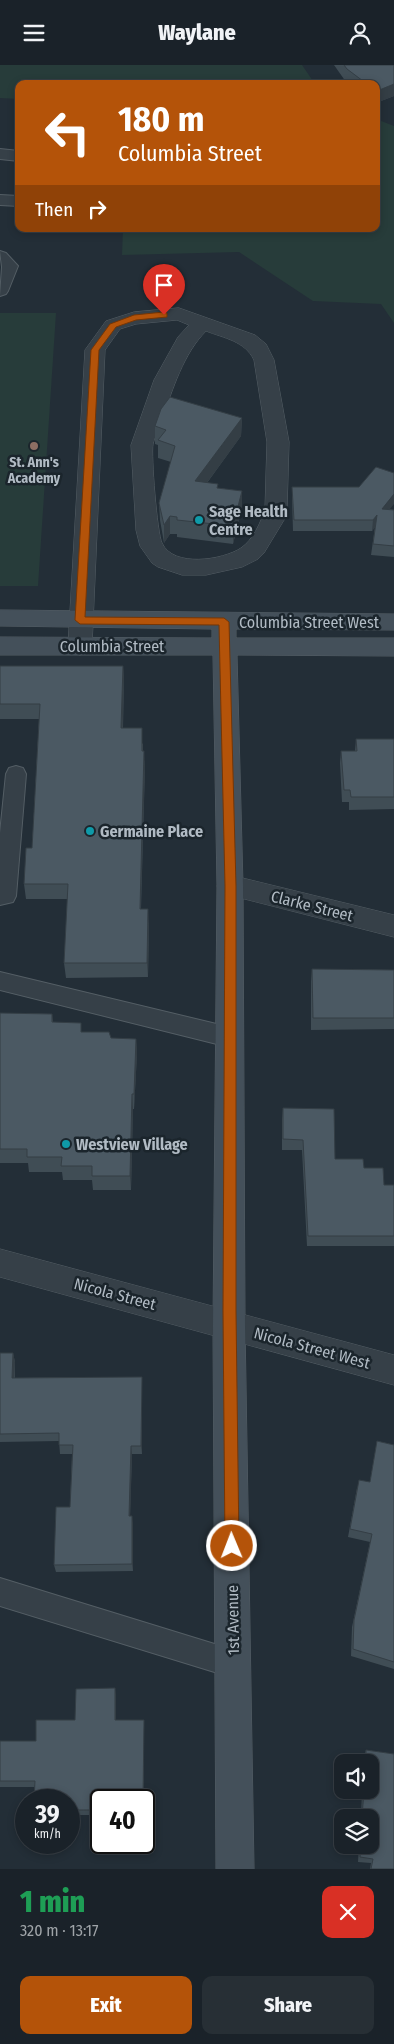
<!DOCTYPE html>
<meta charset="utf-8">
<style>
body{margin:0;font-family:"Fira Sans Condensed",sans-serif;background:#272f35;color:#f1f3f6;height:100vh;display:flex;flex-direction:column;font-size:19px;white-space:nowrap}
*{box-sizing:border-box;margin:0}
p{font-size:16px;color:#9fa4a8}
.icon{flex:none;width:28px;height:28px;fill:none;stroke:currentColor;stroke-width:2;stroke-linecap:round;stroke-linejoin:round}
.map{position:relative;height:1804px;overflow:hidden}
.side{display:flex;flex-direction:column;background:#1a2229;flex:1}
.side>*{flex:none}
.hud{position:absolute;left:15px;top:15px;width:365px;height:152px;border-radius:10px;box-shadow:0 2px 8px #0003,0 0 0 1px #383f46;background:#b45309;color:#fff;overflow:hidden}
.buttons{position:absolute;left:334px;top:1689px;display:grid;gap:10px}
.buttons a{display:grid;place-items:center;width:45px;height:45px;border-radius:10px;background:#1a2229;box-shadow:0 2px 8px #0003,0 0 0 1px #383f46;font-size:25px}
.speed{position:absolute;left:15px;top:1724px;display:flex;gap:10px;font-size:25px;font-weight:700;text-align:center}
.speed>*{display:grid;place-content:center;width:65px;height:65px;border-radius:50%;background:#1a2229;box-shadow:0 2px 8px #0003,0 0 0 1px #383f46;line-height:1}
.speed small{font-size:12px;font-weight:400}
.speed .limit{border:2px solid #111;border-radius:8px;background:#fff;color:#111}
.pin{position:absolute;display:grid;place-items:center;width:42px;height:42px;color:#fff;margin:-51px -21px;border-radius:50% 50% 50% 0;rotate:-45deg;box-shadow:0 0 5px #0007}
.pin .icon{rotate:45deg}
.me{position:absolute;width:55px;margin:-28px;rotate:359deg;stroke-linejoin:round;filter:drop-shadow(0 0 4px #0008)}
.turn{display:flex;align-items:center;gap:18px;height:105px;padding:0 20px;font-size:22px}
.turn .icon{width:65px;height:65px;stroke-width:2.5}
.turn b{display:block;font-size:35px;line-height:42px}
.then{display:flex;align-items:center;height:48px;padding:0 20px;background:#0003;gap:10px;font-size:19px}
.round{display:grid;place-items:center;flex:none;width:52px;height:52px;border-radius:10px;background:#272f35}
.overview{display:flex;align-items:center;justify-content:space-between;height:85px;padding:0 20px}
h1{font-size:30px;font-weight:800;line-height:38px;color:#1e9e55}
.action{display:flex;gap:10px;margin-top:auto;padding:10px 20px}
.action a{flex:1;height:58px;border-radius:10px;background:#b45309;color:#fff;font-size:20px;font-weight:800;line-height:58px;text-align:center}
.action a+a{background:#272f35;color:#f1f3f6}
header{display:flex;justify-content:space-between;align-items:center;height:65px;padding:0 20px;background:#1a2229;font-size:22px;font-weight:800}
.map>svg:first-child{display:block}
.green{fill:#273c3a}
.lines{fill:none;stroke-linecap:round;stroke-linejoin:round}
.lane-casing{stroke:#545e65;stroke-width:2}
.street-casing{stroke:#545e65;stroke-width:1}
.secondary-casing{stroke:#545e65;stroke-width:1}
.lane{fill:#364048;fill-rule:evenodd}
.street{fill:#364048;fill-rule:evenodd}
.secondary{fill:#44505a;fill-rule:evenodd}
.wall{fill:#404d55}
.shaded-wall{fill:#343e45}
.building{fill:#4b5963;stroke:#343e45}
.route{fill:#b45309;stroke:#753606}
.education-dot{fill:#8d6e63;stroke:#1b252c;stroke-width:2}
.culture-dot{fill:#0f9aa8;stroke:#1b252c;stroke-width:2}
.labels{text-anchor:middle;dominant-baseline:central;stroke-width:5;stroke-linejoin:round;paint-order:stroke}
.far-poi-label{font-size:14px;font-weight:bold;fill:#b1bbc4;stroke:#1b252c}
.poi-label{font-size:16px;font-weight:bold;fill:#b1bbc4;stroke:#1b252c;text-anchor:start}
.street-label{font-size:16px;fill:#b1bbc4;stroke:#1b252c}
</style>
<header><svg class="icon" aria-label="menu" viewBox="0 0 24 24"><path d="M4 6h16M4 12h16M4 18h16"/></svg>Waylane<svg class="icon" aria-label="person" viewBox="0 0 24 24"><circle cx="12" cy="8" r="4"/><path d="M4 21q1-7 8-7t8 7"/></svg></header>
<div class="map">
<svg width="394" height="1804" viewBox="0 0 394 1804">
<rect width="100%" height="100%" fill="#232e37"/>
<path class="green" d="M 0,0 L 302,0 L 315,19 L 19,19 L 19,34 L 0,33 Z
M 376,54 L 394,61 L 394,258 L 381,239 L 313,236 L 239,187 L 122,190 L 123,164 L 376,164 Z
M 0,248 L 56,248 L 38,521 L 0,521 Z"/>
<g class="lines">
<g class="lane-casing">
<path id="lane" d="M 0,84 L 19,86 L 19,96 L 0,94 Z
M 0,130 L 19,131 L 19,141 L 0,140 Z
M 0,186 L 6,188 L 18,201 L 8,226 L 6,229 L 0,231 L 2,202 Z
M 16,701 L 23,703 L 26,709 L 16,831 L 13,837 L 0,840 L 0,768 L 6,709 L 9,703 Z
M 0,907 L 229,962 L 237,965 L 241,972 L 237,979 L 229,982 L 0,925 Z
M 0,1513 L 234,1585 L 244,1589 L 248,1599 L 244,1609 L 234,1613 L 0,1541 Z"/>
</g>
<g class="street-casing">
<path id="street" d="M 179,243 L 255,270 L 266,279 L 274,295 L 289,377 L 287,444 L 284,455 L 264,488 L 258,494 L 242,502 L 206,510 L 182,510 L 158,502 L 152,498 L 140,481 L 136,465 L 131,380 L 154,315 L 178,272 L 189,260 L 177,255 L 136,259 L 120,264 L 105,285 L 92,581 L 88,587 L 80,590 L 72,587 L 68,581 L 85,285 L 106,256 L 134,247 ZM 206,266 C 224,273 245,276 254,295 L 267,377 L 265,444 C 261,457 253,475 241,483 C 223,495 173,503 162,478 C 157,468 151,390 153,379 C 155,371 159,362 162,354 C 173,324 183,289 206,266 Z
M 230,810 L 394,850 L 394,872 L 221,828 L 217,821 L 221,814 Z
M 0,1184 L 394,1290 L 394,1320 L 0,1212 Z"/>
</g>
<g class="secondary-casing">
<path id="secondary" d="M 0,545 L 394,549 L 394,565 L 236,564 L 236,573 L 394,573 L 394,591 L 237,590 L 243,821 L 245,1261 L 254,1804 L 216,1804 L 213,1261 L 217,821 L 213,590 L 0,590 L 0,572 L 212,573 L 212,564 L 0,561 Z"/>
</g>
<use href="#lane" class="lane"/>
<use href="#street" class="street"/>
<use href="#secondary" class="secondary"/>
</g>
<path class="wall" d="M 334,0 L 394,0 L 394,31 L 376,38 L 376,19 L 349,19 L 346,17 Z
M 242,353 L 241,371 L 207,418 L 218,423 L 242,426 L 242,443 L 233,479 L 177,472 L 177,469 L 170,469 L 164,478 L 160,455 L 159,438 L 171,397 L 158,393 L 158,380 L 155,379 L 155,361 Z
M 292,422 L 394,445 L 394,492 L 371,490 L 375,462 L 372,466 L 293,466 L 292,433 Z
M 0,601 L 123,601 L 124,616 L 123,663 L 143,679 L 143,686 L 145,702 L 141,844 L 149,859 L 148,912 L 66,913 L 64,898 L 68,834 L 26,834 L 24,819 L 32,783 L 39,654 L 0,654 Z
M 356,674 L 394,674 L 394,744 L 349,745 L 349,737 L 342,737 L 340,698 L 341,686 L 355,686 Z
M 312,904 L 394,905 L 394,964 L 311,965 L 311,916 Z
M 0,948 L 52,949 L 53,957 L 82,967 L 111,973 L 136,974 L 137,989 L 134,1044 L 133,1044 L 131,1125 L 93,1125 L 92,1115 L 63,1115 L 62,1107 L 29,1107 L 28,1098 L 0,1098 Z
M 283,1043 L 335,1094 L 364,1103 L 384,1120 L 394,1120 L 394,1181 L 307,1181 L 302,1085 L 282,1085 L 282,1054 Z
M 0,1288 L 13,1288 L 15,1297 L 15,1313 L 142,1312 L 142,1389 L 132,1389 L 130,1451 L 133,1459 L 133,1506 L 56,1507 L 54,1500 L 70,1442 L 72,1389 L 60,1389 L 59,1376 L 0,1377 Z
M 377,1376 L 394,1380 L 394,1604 L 351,1591 L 352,1562 L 370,1477 L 348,1472 L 357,1423 L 370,1417 Z
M 116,1629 L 116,1655 L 144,1655 L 144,1661 L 101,1735 L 101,1750 L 69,1750 L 69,1735 L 35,1722 L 0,1722 L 0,1676 L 36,1676 L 75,1655 Z
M 366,1685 L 394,1689 L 394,1804 L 370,1804 L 371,1798 L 358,1797 L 359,1780 L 370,1780 L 370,1752 L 361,1752 L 362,1725 L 370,1725 L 370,1698 L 364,1698 L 364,1691 Z"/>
<path class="shaded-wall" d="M 394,19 L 394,31 L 376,38 L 377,26 Z
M 242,353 L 241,371 L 195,434 L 195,416 Z
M 242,426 L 242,443 L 233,479 L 233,461 Z
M 394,429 L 394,439 L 381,455 L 382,444 Z
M 377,450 L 376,461 L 372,466 L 373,455 Z
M 170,451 L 170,469 L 164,478 L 164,460 Z
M 123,601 L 124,616 L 122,679 L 121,663 Z
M 144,686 L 145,702 L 140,859 L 140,844 Z
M 148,844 L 149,859 L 148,912 L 147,898 Z
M 136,974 L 137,989 L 134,1044 L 134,1029 Z
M 132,1029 L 133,1044 L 131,1125 L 130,1111 Z
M 13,1288 L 15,1297 L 14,1322 L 12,1313 Z
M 142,1312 L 142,1389 L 141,1381 Z
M 131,1381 L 132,1389 L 130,1459 L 129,1451 Z
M 132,1451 L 133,1459 L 133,1506 L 132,1499 Z
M 115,1623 L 116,1629 L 116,1661 L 115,1655 Z
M 144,1655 L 144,1735 L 143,1735 Z"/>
<path class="building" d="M 344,0 L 394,0 L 394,19 L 377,26 L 376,19 L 367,19 L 347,4 Z
M 170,332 L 242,353 L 195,416 L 218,419 L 217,423 L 242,426 L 233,461 L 177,455 L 177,452 L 170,451 L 164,460 L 159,438 L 175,381 L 158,375 L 166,365 L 155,361 L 161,344 Z
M 376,402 L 394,408 L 394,429 L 382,444 L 394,445 L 394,481 L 373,479 L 377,450 L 373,455 L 294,455 L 292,422 L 359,422 Z
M 0,601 L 123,601 L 121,663 L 142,663 L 142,686 L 144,686 L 140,844 L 148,844 L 147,898 L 64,898 L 68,819 L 24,819 L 26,783 L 32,783 L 40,639 L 0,639 Z
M 356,674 L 394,674 L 394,732 L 351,732 L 350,725 L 344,725 L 341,686 L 357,686 Z
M 312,904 L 394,905 L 394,953 L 313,953 Z
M 0,948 L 52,949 L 52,957 L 81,958 L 81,967 L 109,967 L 111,973 L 136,974 L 134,1029 L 132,1029 L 130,1111 L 92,1111 L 92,1101 L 61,1101 L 62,1092 L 27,1092 L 27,1084 L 0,1084 Z
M 283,1043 L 334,1044 L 335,1094 L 363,1094 L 364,1103 L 383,1103 L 384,1120 L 394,1120 L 394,1171 L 308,1171 L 303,1075 L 283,1074 Z
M 0,1288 L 13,1288 L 12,1313 L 142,1312 L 141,1381 L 131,1381 L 129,1451 L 132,1451 L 132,1499 L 54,1500 L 56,1442 L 70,1442 L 73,1380 L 59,1380 L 59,1368 L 0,1369 Z
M 377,1376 L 394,1380 L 394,1597 L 353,1584 L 354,1555 L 372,1469 L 350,1464 L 359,1415 L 370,1417 Z
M 115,1623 L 115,1655 L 144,1655 L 143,1735 L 101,1735 L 101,1737 L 100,1737 L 100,1745 L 69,1745 L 69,1735 L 34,1735 L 35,1716 L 0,1716 L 0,1676 L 36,1676 L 36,1655 L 75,1655 L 76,1624 Z
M 366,1685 L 394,1689 L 394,1804 L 371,1804 L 373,1794 L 360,1792 L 361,1780 L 370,1780 L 370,1752 L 362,1752 L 364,1725 L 370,1725 L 370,1698 L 366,1698 Z"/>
<path class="route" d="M 164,247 L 167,248 L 167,252 L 136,255 L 116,262 L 99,285 L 85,552 L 224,553 L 229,557 L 236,821 L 236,1246 L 239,1481 L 237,1486 L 232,1488 L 227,1486 L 225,1481 L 223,1246 L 225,821 L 219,560 L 80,559 L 75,555 L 91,285 L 110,259 L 134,250 Z"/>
<circle class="education-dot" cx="34" cy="381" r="5"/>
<g class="culture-dot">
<circle cx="199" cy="455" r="5"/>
<circle cx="90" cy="766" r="5"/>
<circle cx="66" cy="1079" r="5"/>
</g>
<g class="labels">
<g class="far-poi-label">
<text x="34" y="397">St. Ann's<tspan x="34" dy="16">Academy</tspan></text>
</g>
<g class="poi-label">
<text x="209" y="446">Sage Health<tspan x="209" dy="18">Centre</tspan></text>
<text x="100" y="766">Germaine Place</text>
<text x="76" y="1079">Westview Village</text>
</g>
<g class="street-label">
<text x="309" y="557">Columbia Street West</text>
<text x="112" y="581">Columbia Street</text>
<text transform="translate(312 841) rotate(14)">Clarke Street</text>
<text transform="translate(115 1229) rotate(15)">Nicola Street</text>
<text transform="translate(312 1283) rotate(15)">Nicola Street West</text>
<text transform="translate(233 1555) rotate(-91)">1st Avenue</text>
</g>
</g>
</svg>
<div class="buttons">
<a><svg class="icon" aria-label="sound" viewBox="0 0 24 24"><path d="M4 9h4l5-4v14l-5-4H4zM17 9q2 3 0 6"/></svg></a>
<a><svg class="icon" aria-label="layers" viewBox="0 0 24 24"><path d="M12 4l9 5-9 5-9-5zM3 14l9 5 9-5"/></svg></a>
</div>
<div class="speed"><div>39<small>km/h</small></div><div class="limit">40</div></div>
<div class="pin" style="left:164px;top:250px;background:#d93025"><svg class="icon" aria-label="arrive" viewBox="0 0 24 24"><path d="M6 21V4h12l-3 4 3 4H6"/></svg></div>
<svg class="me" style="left:232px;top:1481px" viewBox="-20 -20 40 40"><circle r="17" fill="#b45309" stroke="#fff" stroke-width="3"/><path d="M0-11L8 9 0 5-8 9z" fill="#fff"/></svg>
<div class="hud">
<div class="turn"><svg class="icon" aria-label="left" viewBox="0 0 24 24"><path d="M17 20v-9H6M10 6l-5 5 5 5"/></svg><div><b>180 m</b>Columbia Street</div></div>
<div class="then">Then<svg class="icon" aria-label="right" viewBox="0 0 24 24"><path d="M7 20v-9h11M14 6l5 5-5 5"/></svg></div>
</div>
</div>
<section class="side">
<div class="overview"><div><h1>1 min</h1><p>320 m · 13:17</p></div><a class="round" style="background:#d93025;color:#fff"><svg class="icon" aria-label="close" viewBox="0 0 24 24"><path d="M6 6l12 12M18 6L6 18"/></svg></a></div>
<div class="action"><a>Exit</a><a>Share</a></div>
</section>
